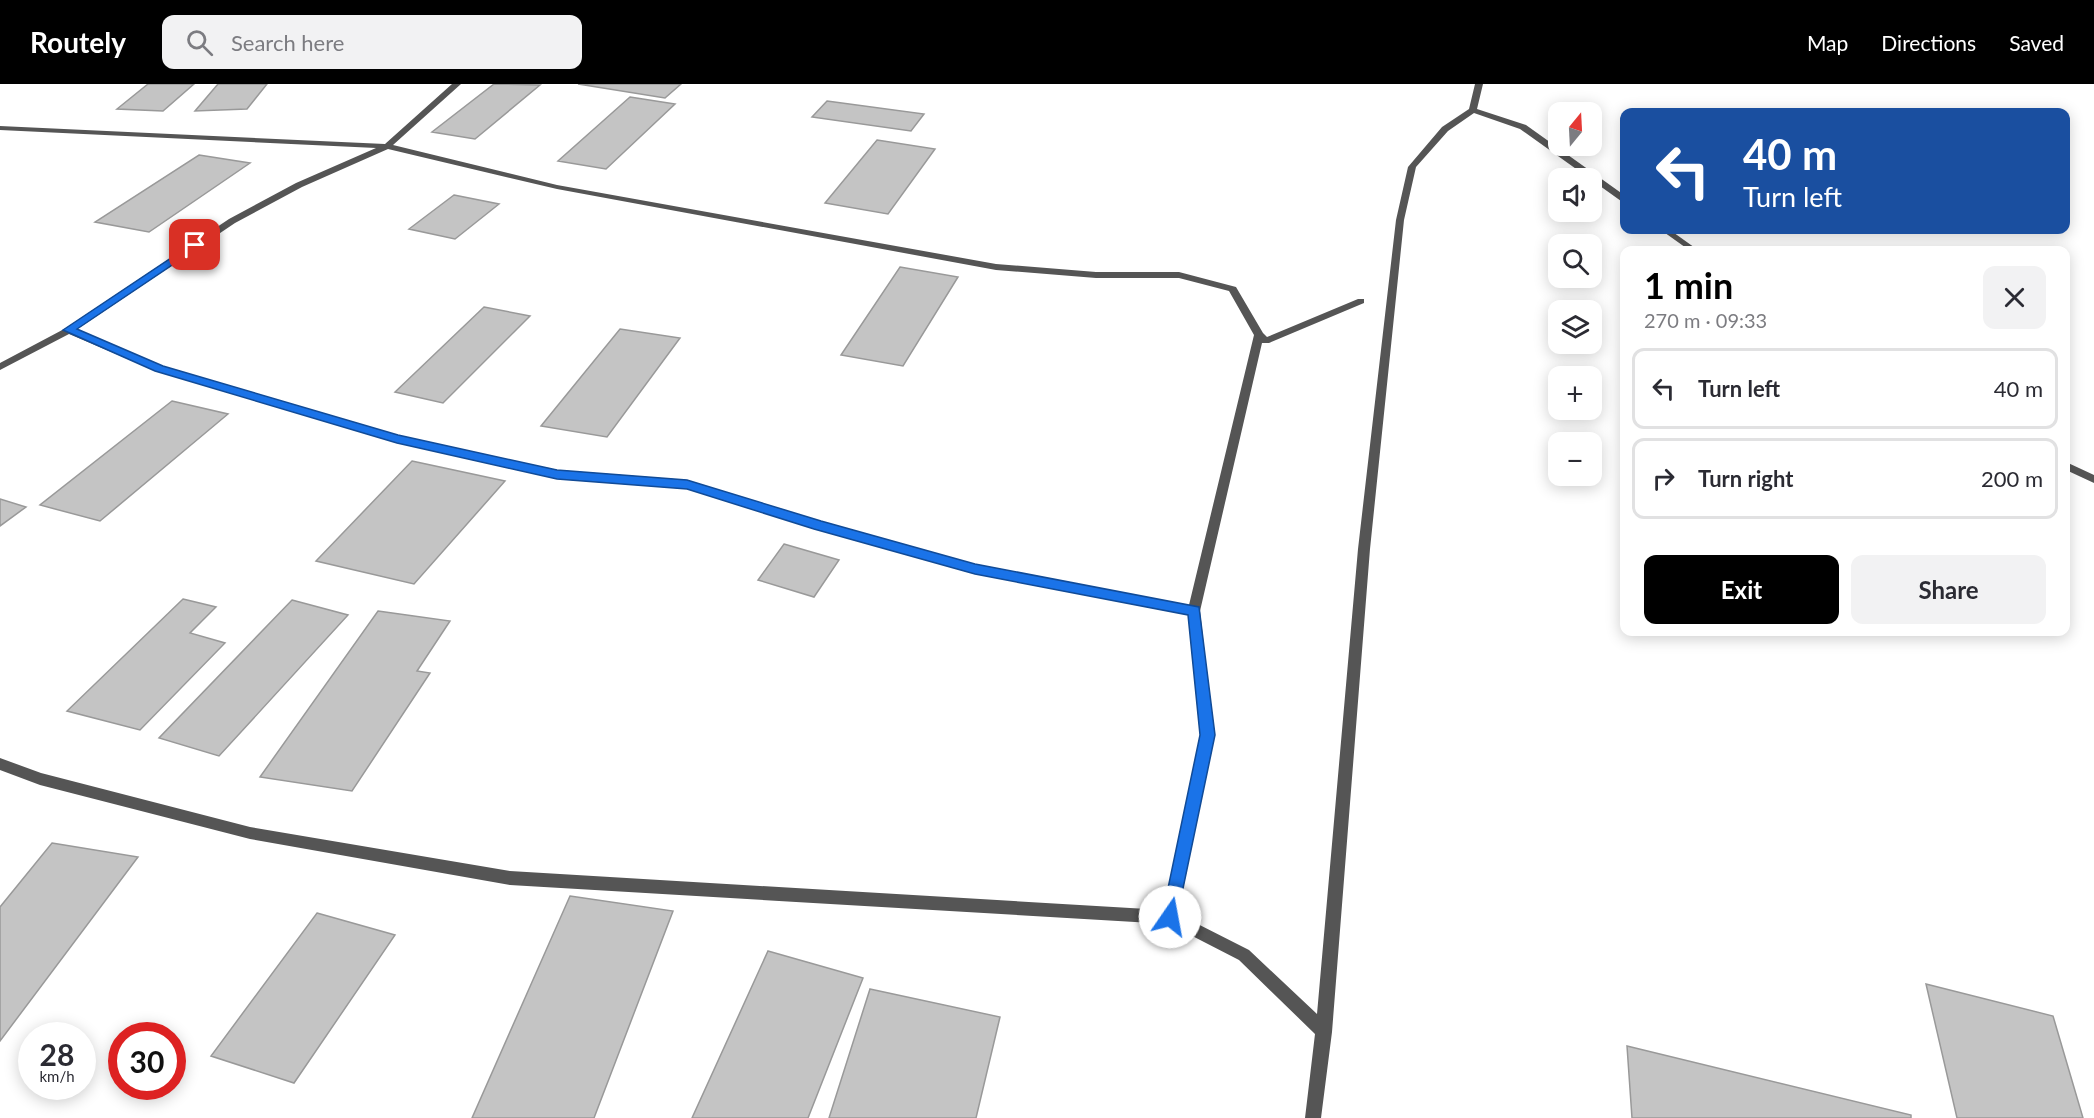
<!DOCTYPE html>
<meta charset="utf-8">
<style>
body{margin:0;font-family:Lato,sans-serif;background:#f2f2f3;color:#2b2b33;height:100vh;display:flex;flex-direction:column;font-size:22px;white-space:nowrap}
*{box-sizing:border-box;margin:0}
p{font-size:20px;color:#7c7c81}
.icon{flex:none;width:33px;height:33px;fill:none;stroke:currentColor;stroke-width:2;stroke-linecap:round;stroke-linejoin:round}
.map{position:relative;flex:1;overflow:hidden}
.drawer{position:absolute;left:1620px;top:162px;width:450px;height:390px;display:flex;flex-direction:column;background:#fff;border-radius:12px;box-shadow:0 3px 15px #0003}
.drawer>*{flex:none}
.banner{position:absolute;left:1620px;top:24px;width:450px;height:126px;border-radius:12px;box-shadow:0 3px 15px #0003;background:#1a4fa0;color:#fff;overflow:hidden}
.needle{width:39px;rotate:18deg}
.controls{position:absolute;left:1548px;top:18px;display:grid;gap:12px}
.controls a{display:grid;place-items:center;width:54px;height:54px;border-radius:12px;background:#fff;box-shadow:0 3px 15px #0003;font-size:30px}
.speed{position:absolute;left:18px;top:938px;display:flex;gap:12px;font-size:30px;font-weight:700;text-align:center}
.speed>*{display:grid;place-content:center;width:78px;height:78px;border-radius:50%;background:#fff;box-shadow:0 3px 15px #0003;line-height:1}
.speed small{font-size:15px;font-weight:400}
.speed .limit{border:9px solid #d22;background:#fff;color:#111}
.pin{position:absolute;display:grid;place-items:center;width:51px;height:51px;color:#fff;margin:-26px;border-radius:12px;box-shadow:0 3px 9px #0006}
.me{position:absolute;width:66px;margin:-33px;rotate:12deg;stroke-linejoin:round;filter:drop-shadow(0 0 4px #0008)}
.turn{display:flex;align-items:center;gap:21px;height:126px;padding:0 24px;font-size:27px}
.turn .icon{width:78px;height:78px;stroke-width:2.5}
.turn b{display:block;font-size:42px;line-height:51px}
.round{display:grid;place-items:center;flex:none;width:63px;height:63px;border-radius:12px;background:#f2f2f3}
.summary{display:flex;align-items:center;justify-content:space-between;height:102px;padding:0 24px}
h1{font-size:36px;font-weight:700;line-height:45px;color:#000}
.primary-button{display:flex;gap:12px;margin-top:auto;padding:12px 24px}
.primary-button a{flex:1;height:69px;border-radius:12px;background:#000;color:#fff;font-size:24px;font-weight:700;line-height:69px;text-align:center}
.primary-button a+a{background:#f2f2f3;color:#2b2b33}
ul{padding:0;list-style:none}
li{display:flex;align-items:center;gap:18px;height:81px;margin:0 12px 9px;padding:0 12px;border:3px solid #e1e1e2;border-radius:12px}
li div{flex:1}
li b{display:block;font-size:22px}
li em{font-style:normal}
header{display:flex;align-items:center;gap:36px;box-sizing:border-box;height:84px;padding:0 30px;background:#000;color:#fff}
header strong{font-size:28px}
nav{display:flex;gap:33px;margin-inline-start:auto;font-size:21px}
.search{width:420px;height:54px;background:#f2f2f3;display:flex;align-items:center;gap:15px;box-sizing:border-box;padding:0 21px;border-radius:12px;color:#7c7c81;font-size:22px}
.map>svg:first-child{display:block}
.building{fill:#c4c4c4;stroke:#999;stroke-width:1.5}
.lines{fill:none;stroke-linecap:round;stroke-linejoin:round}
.street{fill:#555;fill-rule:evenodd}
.route{fill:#1a73e8;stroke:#114b97;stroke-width:1.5}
</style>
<header>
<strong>Routely</strong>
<div class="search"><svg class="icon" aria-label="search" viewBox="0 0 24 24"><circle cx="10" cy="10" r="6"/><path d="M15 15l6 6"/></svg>Search here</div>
<nav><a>Map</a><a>Directions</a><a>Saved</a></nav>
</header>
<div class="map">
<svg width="2094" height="1034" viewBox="0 0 2094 1034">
<rect width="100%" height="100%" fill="#fff"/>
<path class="building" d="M 148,0 L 194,0 L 163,27 L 117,25 Z
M 218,0 L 267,0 L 247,25 L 195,27 Z
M 494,0 L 540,1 L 475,55 L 432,48 Z
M 578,0 L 681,0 L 665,14 Z
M 630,13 L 675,20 L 606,85 L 558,77 Z
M 827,17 L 924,30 L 911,47 L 812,33 Z
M 877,56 L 935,65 L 888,130 L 825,119 Z
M 199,71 L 250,79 L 149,148 L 95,138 Z
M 454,111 L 499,120 L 455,155 L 409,145 Z
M 900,183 L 958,193 L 903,282 L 841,271 Z
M 484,223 L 530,232 L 443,319 L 395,308 Z
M 620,245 L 680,254 L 607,353 L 541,342 Z
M 172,317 L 228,330 L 100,437 L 40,421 Z
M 412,377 L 505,397 L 414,500 L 316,477 Z
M 0,415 L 26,423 L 0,442 Z
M 784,460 L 839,476 L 814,513 L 758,496 Z
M 183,515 L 216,523 L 190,549 L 225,559 L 140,646 L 67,627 Z
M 292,516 L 348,531 L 219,672 L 159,654 Z
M 378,527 L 450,537 L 417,587 L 430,589 L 352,707 L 260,693 Z
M 52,759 L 138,773 L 0,957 L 0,823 Z
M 570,812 L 673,827 L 594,1034 L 472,1034 Z
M 317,829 L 395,851 L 294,999 L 211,972 Z
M 768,867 L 863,894 L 808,1034 L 692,1034 Z
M 1926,900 L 2053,932 L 2083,1034 L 1957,1034 Z
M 870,905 L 1000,933 L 976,1034 L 829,1034 Z
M 1627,962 L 1911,1031 L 1911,1034 L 1632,1034 Z"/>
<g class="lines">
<path class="street" d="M 452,0 L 461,0 L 393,61 L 557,101 L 996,180 L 1096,188 L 1179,188 L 1236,203 L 1263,249 L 1267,253 L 1358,215 L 1364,215 L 1364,219 L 1269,259 L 1262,259 L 1200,527 L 1214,651 L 1178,830 L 1249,866 L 1317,930 L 1358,465 L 1396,136 L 1408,83 L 1442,43 L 1469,25 L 1475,0 L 1483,0 L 1477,25 L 1526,41 L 1624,111 L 1624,117 L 1621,117 L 1520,45 L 1474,29 L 1448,47 L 1416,83 L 1404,136 L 1370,465 L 1332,948 L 1321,1034 L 1305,1034 L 1315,950 L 1239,876 L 1169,840 L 510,801 L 250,755 L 40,701 L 0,686 L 0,674 L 41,689 L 250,743 L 510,787 L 1164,826 L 1200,651 L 1188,530 L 976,489 L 815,444 L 687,404 L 557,394 L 397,358 L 156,287 L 69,250 L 0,286 L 0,279 L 66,244 L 229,135 L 296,99 L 376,64 L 0,46 L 0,42 L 385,60 ZM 388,65 L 557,105 L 996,186 L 1096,194 L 1179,194 L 1229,207 L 1254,251 L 1189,521 L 976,481 L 821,438 L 687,396 L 557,386 L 398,352 L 162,283 L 76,246 L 235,139 L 302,103 Z
M 1661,146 L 1670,146 L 1698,166 L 1689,166 Z
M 2066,378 L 2094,391 L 2094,399 L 2066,386 Z"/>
</g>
<path class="route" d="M 195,158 L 200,161 L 199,163 L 77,245 L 163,282 L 398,351 L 557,386 L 687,396 L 821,437 L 975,480 L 1199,523 L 1215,651 L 1176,838 L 1170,841 L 1164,838 L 1162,833 L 1200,651 L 1188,531 L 975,490 L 814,445 L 687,405 L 557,395 L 397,359 L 155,287 L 63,246 Z"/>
</svg>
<div class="controls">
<a><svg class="needle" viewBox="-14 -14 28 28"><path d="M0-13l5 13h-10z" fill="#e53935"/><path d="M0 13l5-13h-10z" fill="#7c7c81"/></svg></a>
<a><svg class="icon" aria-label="sound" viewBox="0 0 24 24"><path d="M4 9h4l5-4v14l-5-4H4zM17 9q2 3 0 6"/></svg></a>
<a><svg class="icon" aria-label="search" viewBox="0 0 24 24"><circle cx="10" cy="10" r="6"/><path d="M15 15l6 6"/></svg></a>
<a><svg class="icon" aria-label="layers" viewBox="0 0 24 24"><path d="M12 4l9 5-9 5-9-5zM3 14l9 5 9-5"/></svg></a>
<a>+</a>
<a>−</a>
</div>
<div class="speed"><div>28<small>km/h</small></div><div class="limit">30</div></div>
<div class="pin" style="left:195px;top:161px;background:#d93025"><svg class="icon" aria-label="arrive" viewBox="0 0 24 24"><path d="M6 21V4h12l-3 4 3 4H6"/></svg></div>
<svg class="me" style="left:1170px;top:833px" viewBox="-20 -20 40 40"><circle r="19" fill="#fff"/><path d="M0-13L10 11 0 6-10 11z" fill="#1a73e8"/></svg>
<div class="banner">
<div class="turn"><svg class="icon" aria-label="left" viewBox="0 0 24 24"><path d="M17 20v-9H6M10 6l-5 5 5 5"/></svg><div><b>40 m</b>Turn left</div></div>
</div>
<section class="drawer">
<div class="summary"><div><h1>1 min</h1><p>270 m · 09:33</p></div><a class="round"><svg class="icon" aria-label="close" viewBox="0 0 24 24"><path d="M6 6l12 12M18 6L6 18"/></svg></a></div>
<ul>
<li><svg class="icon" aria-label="left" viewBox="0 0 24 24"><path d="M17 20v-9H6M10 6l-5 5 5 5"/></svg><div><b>Turn left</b></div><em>40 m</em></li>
<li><svg class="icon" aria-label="right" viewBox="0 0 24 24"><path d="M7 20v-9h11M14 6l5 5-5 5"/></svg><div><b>Turn right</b></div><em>200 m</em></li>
</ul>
<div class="primary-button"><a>Exit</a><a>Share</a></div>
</section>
</div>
